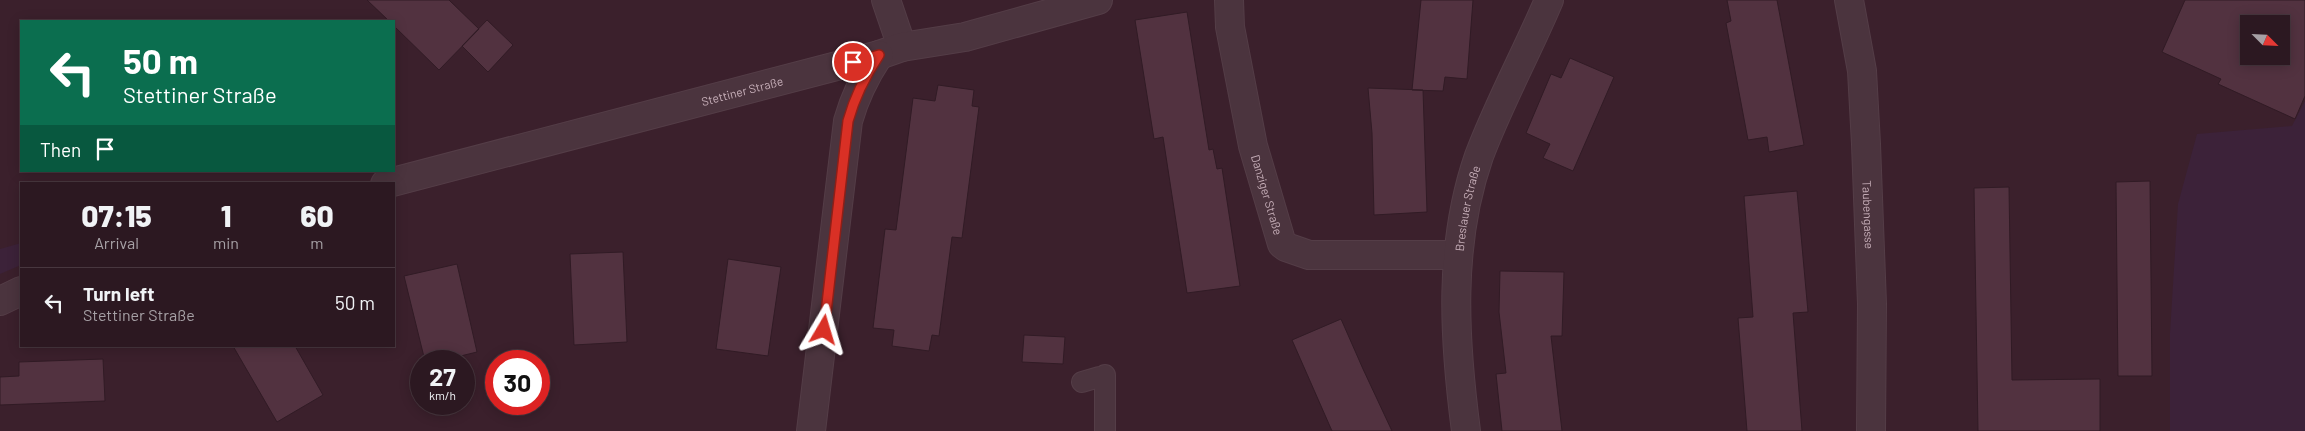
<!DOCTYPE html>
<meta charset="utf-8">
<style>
body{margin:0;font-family:Barlow,sans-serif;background:#34212a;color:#f1f3f6;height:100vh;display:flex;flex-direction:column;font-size:19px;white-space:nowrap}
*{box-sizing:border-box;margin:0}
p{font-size:16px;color:#a6a0a5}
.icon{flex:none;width:28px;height:28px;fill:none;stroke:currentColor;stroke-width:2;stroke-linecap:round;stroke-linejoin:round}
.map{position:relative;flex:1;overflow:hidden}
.panel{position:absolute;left:20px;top:182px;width:375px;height:165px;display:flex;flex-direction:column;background:#2c1821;border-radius:0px;box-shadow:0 2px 12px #0003,0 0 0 1px #48373f}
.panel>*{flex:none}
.guide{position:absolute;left:20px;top:20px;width:375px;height:152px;border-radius:0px;box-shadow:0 2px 12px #0003,0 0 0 1px #48373f;background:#0b6e4f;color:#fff;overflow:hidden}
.needle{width:32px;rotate:114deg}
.tools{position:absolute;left:2240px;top:15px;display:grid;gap:10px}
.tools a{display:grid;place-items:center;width:50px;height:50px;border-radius:0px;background:#2c1821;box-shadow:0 2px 12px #0003,0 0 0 1px #48373f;font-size:25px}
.speed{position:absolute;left:410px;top:350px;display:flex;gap:10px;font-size:25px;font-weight:700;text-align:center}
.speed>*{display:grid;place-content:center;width:65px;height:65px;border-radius:50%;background:#2c1821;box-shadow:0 2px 12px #0003,0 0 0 1px #48373f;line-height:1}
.speed small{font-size:12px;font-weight:400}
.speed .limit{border:8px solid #d22;background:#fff;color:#111}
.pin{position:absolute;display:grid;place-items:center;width:42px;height:42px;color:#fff;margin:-21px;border:2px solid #fff;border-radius:50%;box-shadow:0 1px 5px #0007}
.me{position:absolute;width:55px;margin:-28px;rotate:7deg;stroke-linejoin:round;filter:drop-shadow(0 0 4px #0008)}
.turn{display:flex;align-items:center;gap:18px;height:105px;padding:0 20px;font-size:22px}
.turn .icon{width:65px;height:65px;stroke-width:2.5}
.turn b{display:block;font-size:35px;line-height:42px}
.then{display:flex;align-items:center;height:48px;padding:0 20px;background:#0003;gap:10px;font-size:19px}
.eta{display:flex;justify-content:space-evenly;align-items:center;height:85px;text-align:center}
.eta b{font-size:30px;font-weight:800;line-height:35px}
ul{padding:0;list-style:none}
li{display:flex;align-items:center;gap:15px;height:70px;padding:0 20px;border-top:1px solid #48373f}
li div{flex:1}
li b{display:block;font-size:19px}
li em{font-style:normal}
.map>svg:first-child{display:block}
.green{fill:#3c2239}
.building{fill:#523240;stroke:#311b25;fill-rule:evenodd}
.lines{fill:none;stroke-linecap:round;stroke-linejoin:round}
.service-casing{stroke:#543d47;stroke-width:22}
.minor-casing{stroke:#543d47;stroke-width:30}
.service{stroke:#4b343e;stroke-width:20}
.minor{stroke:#4b343e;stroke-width:28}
.route-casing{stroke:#8d1f18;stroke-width:12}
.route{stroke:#d93025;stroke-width:9}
.labels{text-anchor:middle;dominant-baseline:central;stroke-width:5;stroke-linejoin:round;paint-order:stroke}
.street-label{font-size:12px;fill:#c7afb9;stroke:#2f1923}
</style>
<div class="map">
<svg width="2305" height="431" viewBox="0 0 2305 431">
<rect width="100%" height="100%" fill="#3b202c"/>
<path class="green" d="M 2305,101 L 2305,431 L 2170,431 L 2170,333 L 2178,204 L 2197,134 L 2292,126 Z
M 21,243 L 21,265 L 0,274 L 0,249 Z"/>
<path class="building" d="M 367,0 L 449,0 L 479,29 L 439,70 L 394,26 L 394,21 L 389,21 Z
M 1421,0 L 1473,0 L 1467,79 L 1445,77 L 1443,91 L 1412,90 Z
M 1727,0 L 1777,0 L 1804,145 L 1769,152 L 1767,137 L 1748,140 L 1726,23 L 1731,21 Z
M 2185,0 L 2305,0 L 2305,96 L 2295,119 L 2218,84 L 2221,79 L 2162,52 ZM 2249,24 L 2281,24 L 2281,56 L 2249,56 Z
M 1187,12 L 1209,150 L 1213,149 L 1217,169 L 1222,168 L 1240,286 L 1187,293 L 1163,137 L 1154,139 L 1135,20 Z
M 487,20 L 513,45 L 488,72 L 462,46 Z
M 1570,58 L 1614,77 L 1573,171 L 1543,158 L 1550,144 L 1526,133 L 1551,74 L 1561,78 Z
M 938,85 L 974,90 L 972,106 L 979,107 L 962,238 L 952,237 L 939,336 L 932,335 L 929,351 L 892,346 L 894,330 L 873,328 L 885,229 L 896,230 L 913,98 L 935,101 Z
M 1368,88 L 1423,90 L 1427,212 L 1374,215 L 1372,133 Z
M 2150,181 L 2152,376 L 2118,376 L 2116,182 Z
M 2009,187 L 2012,380 L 2100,379 L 2100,431 L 1978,431 L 1974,188 Z
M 1797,191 L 1808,312 L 1793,313 L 1802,431 L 1747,431 L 1738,318 L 1753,317 L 1744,196 Z
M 623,252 L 627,342 L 574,345 L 570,254 Z
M 728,259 L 781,267 L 768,356 L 716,349 Z
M 457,264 L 477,352 L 440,361 L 425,361 L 404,276 Z
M 1500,271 L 1564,272 L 1562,336 L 1551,336 L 1562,431 L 1502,431 L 1496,374 L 1506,373 L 1499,312 Z
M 1341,319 L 1363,369 L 1392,431 L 1332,431 L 1292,340 Z
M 1024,335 L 1065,337 L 1063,364 L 1022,362 Z
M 233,346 L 295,346 L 323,395 L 277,422 Z
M 103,359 L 105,401 L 0,405 L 0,377 L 19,376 L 19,362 Z"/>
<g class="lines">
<g class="service-casing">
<path id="service" d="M 1082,382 L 1099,377
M 1105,431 L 1105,375"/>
</g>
<g class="minor-casing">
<g id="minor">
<path d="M 886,0 L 902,47"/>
<path id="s1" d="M 1229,0 L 1230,27 L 1253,146 L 1282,244 L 1286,247 L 1309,255 L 1457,255"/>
<path id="s2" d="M 1849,0 L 1862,71 L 1866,144 L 1872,304 L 1871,431"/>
<path id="s3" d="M 385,184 L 879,55 L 902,47 L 965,37 L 1098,0"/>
<path d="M 0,301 L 21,291"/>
<path d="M 811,431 L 848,121 C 855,96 865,76 879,55"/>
<path id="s4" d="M 1466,431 C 1454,339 1448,245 1479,156 C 1499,103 1527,52 1549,0"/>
</g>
</g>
<use href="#service" class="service"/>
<use href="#minor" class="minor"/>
</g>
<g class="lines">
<g class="route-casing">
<path id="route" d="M 824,330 L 848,121 C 855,96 865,76 879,55 L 853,62"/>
</g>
<use href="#route" class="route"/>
</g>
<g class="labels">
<g class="street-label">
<text stroke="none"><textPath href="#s3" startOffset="369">Stettiner Straße</textPath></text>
<text stroke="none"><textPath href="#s1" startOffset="199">Danziger Straße</textPath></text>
<text stroke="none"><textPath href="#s4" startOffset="224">Breslauer Straße</textPath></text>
<text stroke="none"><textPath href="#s2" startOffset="216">Taubengasse</textPath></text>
</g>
</g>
</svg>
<div class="tools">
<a><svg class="needle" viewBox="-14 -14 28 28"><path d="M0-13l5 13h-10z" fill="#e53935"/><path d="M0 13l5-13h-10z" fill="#a6a0a5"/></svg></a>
</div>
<div class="speed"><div>27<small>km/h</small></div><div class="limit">30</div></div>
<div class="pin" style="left:853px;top:62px;background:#d93025"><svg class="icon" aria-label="arrive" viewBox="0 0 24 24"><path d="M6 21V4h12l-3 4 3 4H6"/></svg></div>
<svg class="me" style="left:824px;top:330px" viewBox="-20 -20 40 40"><path d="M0-17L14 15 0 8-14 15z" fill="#d93025" stroke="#fff" stroke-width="4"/></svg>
<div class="guide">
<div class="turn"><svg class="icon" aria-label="left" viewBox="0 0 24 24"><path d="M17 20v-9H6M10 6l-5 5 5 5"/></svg><div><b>50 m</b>Stettiner Straße</div></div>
<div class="then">Then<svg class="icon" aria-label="arrive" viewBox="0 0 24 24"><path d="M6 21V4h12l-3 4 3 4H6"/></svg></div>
</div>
<section class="panel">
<div class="eta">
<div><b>07:15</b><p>Arrival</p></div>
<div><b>1</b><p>min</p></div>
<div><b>60</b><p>m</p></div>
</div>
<ul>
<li><svg class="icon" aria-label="left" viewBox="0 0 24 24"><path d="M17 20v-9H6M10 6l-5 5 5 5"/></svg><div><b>Turn left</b><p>Stettiner Straße</p></div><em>50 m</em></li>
</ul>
</section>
</div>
